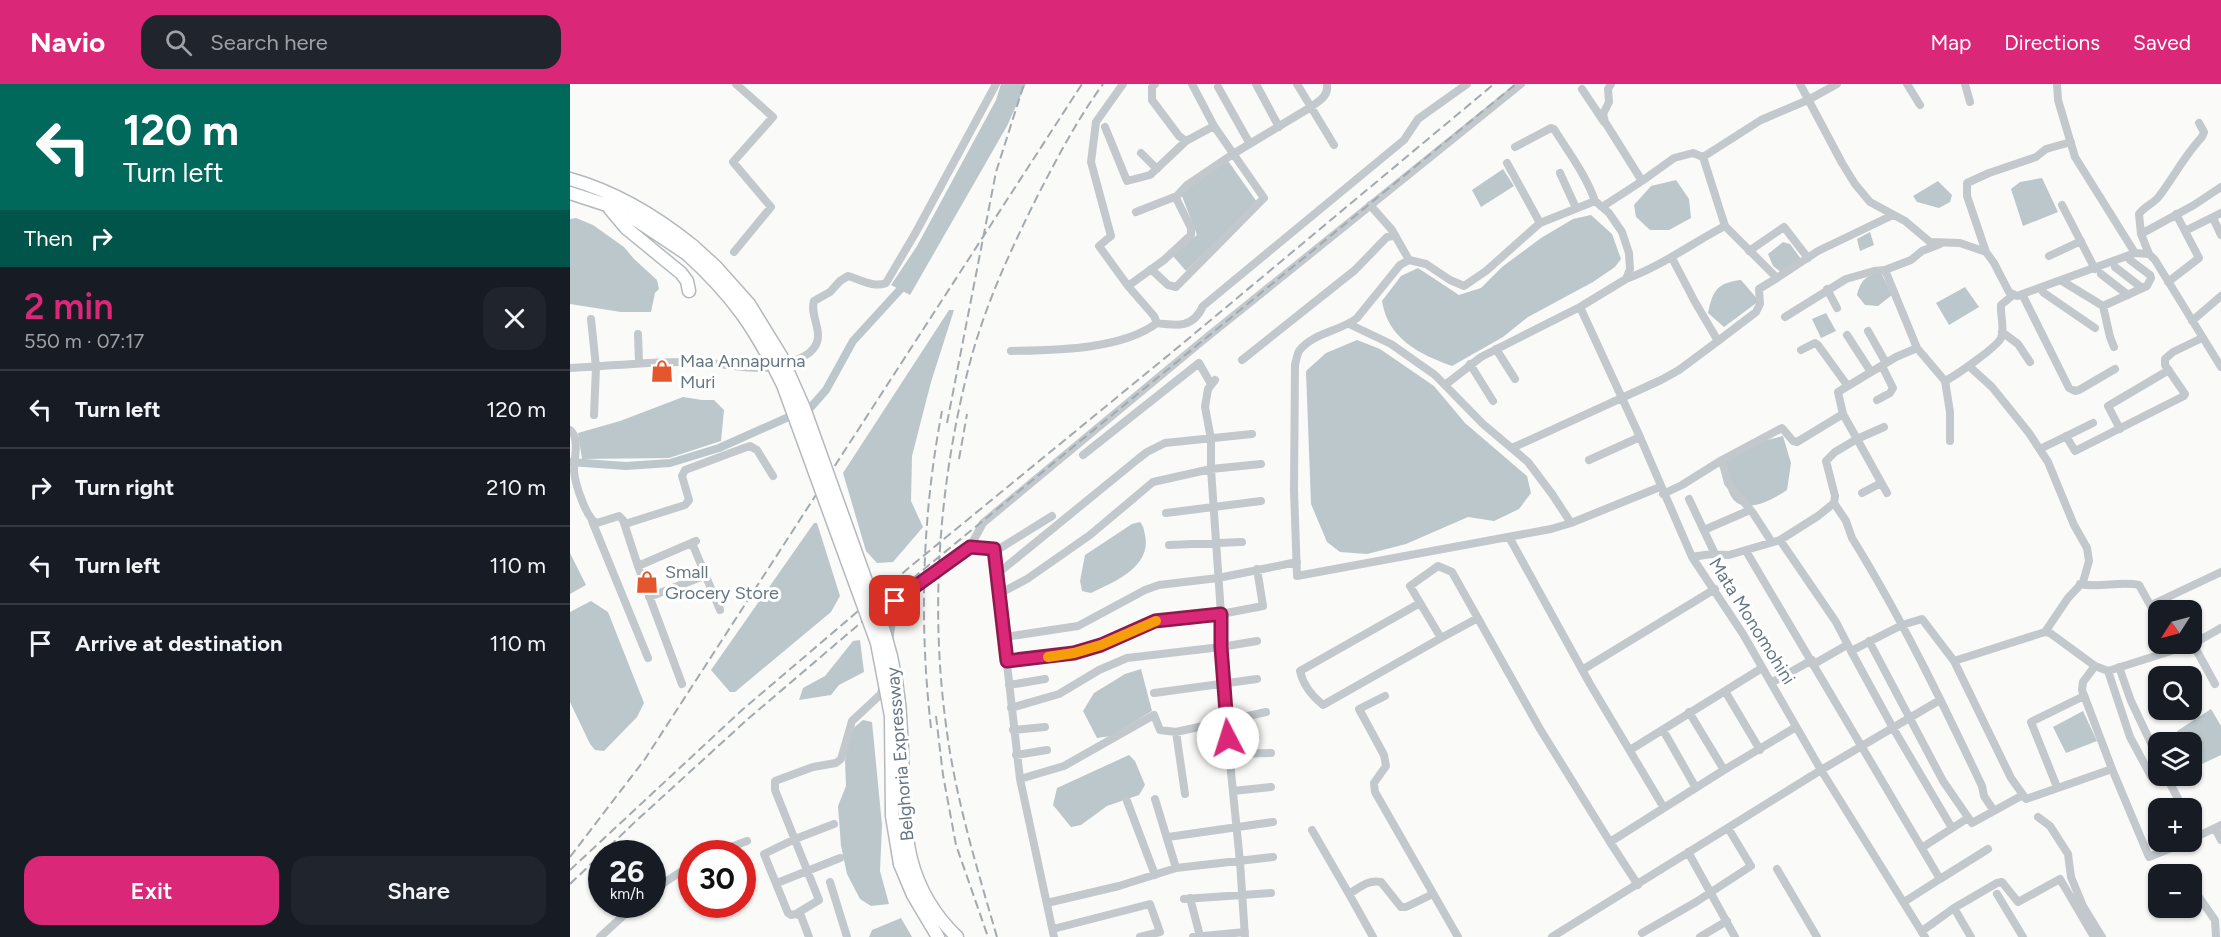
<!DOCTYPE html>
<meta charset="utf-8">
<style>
body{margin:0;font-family:Figtree,sans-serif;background:#20242c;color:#f1f3f6;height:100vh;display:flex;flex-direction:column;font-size:22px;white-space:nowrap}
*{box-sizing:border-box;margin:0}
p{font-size:20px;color:#9ea1a6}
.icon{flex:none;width:33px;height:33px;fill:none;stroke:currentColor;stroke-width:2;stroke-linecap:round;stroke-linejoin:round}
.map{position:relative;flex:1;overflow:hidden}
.sheet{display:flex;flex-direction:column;background:#171b24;width:570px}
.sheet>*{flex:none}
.banner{background:#00695c;color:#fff;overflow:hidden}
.needle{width:39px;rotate:234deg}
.fabs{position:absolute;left:1578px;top:516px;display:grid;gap:12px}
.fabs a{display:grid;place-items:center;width:54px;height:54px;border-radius:12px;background:#171b24;box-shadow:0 2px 4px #0004;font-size:30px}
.speed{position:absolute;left:18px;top:756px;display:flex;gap:12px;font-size:30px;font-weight:700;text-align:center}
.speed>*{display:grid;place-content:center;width:78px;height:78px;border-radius:50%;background:#171b24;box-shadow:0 2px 4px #0004;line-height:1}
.speed small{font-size:15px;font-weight:400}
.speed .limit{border:9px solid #d22;background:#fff;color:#111}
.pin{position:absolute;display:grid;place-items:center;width:51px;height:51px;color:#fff;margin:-26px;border-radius:12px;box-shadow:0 3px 9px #0006}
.me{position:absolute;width:66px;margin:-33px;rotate:355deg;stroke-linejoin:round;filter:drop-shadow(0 0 4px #0008)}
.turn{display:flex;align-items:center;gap:21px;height:126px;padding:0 24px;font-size:27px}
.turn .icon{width:78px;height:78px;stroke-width:2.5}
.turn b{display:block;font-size:42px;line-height:51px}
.then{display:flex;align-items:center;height:57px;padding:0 24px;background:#0003;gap:12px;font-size:22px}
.round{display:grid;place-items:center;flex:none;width:63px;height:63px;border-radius:18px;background:#20242c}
.overview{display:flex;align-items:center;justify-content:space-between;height:102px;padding:0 24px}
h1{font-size:36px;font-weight:600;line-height:45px;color:#db2777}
.button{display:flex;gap:12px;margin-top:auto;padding:12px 24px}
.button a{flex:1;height:69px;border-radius:18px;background:#db2777;color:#fff;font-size:24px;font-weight:600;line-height:69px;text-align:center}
.button a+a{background:#20242c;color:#f1f3f6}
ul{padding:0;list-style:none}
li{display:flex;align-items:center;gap:18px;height:78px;padding:0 24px;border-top:2px solid #363941}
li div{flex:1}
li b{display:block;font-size:22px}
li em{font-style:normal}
header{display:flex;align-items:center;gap:36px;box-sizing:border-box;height:84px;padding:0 30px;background:#db2777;color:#fff}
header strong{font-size:28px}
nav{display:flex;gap:33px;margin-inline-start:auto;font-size:21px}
.search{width:420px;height:54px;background:#20242c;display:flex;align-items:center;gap:15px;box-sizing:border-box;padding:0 21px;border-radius:18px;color:#9ea1a6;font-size:22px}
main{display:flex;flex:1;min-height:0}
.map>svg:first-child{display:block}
.water{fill:#bbc7cb}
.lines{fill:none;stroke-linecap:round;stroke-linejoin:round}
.canal{stroke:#bbc7cb;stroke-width:8}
.highway-casing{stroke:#b4b9bd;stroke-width:15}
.minor{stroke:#c3c8cc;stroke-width:8}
.highway{stroke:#fff;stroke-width:12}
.rail{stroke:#a2aab0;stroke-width:2;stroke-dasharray:9 4.5;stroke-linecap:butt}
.highway-bridge-casing{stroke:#b4b9bd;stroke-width:15;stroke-linecap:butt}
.highway-bridge{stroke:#fff;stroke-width:12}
.route-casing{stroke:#8e194d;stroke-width:15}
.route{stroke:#db2777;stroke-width:10}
.slow{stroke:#f59e0b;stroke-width:10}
.labels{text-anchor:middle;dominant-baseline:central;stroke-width:6;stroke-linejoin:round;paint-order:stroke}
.poi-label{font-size:18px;fill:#657683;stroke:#fff;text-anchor:start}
.street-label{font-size:18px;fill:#657683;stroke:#fff}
</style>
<header>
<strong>Navio</strong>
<div class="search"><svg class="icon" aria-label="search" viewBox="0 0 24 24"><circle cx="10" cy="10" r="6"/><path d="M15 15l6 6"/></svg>Search here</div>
<nav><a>Map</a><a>Directions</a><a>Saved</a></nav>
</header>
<main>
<section class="sheet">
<div class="banner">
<div class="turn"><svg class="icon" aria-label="left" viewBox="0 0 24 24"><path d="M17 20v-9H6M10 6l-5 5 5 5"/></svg><div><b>120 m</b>Turn left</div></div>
<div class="then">Then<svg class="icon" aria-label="right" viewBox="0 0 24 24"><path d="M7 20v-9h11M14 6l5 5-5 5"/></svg></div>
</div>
<div class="overview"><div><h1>2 min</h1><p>550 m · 07:17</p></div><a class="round"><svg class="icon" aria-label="close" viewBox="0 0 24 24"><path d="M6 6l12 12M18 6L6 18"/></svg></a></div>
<ul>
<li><svg class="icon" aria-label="left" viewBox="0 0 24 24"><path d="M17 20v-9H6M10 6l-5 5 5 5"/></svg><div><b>Turn left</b></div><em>120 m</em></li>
<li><svg class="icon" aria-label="right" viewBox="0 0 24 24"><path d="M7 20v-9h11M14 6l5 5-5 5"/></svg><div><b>Turn right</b></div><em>210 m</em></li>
<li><svg class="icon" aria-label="left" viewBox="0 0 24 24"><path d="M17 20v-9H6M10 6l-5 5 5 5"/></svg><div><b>Turn left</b></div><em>110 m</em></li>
<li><svg class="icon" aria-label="arrive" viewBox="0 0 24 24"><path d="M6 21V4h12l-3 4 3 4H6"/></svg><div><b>Arrive at destination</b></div><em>110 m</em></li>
</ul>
<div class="button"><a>Exit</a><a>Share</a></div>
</section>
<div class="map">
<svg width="1651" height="853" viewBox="0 0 1651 853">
<rect width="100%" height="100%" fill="#fafaf8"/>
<path class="water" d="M 431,0 L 456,0 L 437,42 L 340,211 L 321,201 L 347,162 L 426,16 Z
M 656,74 L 687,118 L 616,187 L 602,171 L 627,151 L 610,107 Z
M 933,85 L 944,102 L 911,123 L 902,106 Z
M 1472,94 L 1488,128 L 1453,142 L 1441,105 L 1450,98 Z
M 1106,96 L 1119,115 L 1121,134 L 1099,146 L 1080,146 L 1066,133 L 1064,121 L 1081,102 Z
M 1368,97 L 1382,111 L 1380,118 L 1369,124 L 1347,118 L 1343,112 Z
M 1021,131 L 1042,150 L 1051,175 L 1045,183 L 1023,198 L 958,233 L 933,253 L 882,282 C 849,270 818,255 812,217 L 831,192 L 848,184 L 889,211 L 911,204 L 932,183 L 971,154 L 1003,135 Z
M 6,134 L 23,141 L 54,163 L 64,175 L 87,196 L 89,205 L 85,209 L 81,228 L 51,228 L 0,220 L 0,135 Z
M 1300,148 L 1304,161 L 1290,167 L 1287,155 Z
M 1213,158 L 1220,160 L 1231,175 L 1213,190 L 1203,182 L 1198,170 Z
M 1311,189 L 1322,211 L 1308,222 L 1295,221 L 1287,211 C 1291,196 1296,191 1311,189 Z
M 1171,196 L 1189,217 L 1154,243 L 1138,229 C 1143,206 1147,199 1171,196 Z
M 1395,203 L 1409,223 L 1379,241 L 1366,219 Z
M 379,226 L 384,226 L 361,298 L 342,372 L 341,417 L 353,443 L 323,478 L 307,479 L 296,467 L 273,389 Z
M 1256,229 L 1266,247 L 1251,254 L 1242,235 Z
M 787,256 L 810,265 L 864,302 L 895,339 L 957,392 L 961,409 L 949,425 L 924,437 L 898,433 L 836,460 L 797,470 L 770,468 L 757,458 L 741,420 L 736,287 L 756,269 Z
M 113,313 L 132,316 L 144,316 L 154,326 L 151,357 L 99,374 L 12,375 L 8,349 L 50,337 Z
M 1213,352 L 1221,379 L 1217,406 C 1204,415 1172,433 1161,412 C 1155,402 1155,385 1153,373 L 1178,361 Z
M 570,438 C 574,443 574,446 575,451 C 582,483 544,498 521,509 L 512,507 L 510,497 L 515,471 L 562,440 Z
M 244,439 L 247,439 L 270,512 L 261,528 L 165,608 L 160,608 L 141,586 Z
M 0,469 L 16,501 L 0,510 Z
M 21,517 L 38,528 L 74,619 L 67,633 L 34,667 L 25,666 L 20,660 L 0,618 L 0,528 Z
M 290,556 L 294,588 L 269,601 L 261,611 L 229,616 L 233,604 L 255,592 L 283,557 Z
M 571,585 L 582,627 L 541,652 L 527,654 L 513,627 L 524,609 L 555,590 Z
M 1641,625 L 1651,642 L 1651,671 L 1632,680 L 1623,676 L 1622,658 L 1614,658 L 1607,647 Z
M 1513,627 L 1527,657 L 1496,669 L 1483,643 Z
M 293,636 L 302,638 L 312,741 L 310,787 L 319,820 L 301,822 L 290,815 L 277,790 L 271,762 L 268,722 L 276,702 L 275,677 L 280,647 Z
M 559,671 L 565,677 L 575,701 L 569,711 L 537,722 L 511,741 L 501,743 L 483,721 L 487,704 Z
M 331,834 L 342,853 L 299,853 L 302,846 Z"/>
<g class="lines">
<path class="canal" d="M 0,378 L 56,382 L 100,379 L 149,364 L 241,323 L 256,306 L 283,257 L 337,198"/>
<g class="highway-casing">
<path id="highway" d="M 0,95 C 46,108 86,132 123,162
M 0,109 L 37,121 L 69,138 L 117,170
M 40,125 L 56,144 L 111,189 L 117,197 L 119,207
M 341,775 C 349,806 364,831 387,853
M 330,780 L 343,811 L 368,853"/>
</g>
<path class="minor" d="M 553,0 L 526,38 L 521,78 L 541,152 L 529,162 L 558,202
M 585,0 L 582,3 L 582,16 L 609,52 L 616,57 L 644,42
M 686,0 L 709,43
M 727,0 L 764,61
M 1230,0 L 1272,79 L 1285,100 L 1300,118 L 1335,137 L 1360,158 L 1390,159 L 1416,168 L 1424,179 L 1439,208 L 1447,212 L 1565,169 L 1579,170 L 1585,176 L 1651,283
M 1337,0 L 1350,21
M 1395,0 L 1400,18
M 1487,0 L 1488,16 L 1505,73 L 1565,169
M 648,3 L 680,60
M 1012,5 L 1034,38
M 535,43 L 557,97 L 580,91 L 616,57
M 945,63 L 981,44 L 984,45 C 999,69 1016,91 1025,117
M 571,69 L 587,85
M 937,79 L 970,139
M 990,89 L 1006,124
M 1072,97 L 1104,74 L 1123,69 L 1133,73
M 800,121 L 822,146 L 839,176
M 1492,121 L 1525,185
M 1032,123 L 1072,97 L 1035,38 L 1033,30 L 1039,18 L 1038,5 L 1041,0
M 566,128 L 607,112
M 1643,134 L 1651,151
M 1155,142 L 1207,194 L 1248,167 L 1323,131
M 1615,147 L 1651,129
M 1571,150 L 1624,121 L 1651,103
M 1179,167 L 1214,143 L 1238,174
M 164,168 L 201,123 L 163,78 L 203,33 L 166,0
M 1416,168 L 1397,112 L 1397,99 L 1419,89 L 1466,73 L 1476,65 L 1501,58
M 1579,170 L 1571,150 L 1569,130 C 1575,122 1585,119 1590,111 C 1605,91 1615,71 1632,53 L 1634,48 L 1629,39
M 1479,172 L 1511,157
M 1102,174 L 1125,218 L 1148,257 L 1186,228 L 1190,220 L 1189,205 L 1207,194
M 1545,183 L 1572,204
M 581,185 L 598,201 L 606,203 L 694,114 L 644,42 L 622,0
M 1315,186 L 1347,264
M 1531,190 L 1558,211
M 1056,195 C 1092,182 1122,159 1155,142 L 1133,73 L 1191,36 L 1238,16 L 1267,0
M 1492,197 L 1533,222 L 1540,253 L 1544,263
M 1598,198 L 1629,174 L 1606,130
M 1257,205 L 1267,224
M 1471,205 L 1474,209 L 1525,244
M 1453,212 L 1499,304 L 1505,307 L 1509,306 L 1545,285
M 1533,222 L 1577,202 L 1581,194 L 1580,191 L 1560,176
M 1010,223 L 1070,353 L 1122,473 L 1173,550 L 1251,686 L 1355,853
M 1215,233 L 1276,195 L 1304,187 L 1315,186 L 1341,176 L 1352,167 L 1370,160
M 21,235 L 26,283 L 24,331
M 1622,237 L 1651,212
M 587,239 C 608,242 623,244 633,222 L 834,56 L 848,35 L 897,0
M 779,240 L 821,260 L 865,291 L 913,340 L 958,378 L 982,410 L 1001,439
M 1298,247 L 1316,279
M 1432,248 L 1448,260 L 1460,278
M 68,250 L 69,279
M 1277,251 L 1301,288
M 926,265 L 945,295
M 1231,266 L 1245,259 L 1248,261 L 1277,301
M 441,267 C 485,266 551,266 587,239 L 584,232 L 558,202 L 594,176 L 621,151 L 621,144 L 607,116 L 607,112 L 617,101 L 663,70 L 741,23 C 749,17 759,12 757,0
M 672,276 L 785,186 L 817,153 L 823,152
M 900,280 L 923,317
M 1400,283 L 1422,303 L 1459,349 L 1478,378 L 1504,441 L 1517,464 L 1519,477 L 1513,498 L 1498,514 L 1475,548
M 0,284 C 41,282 83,277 124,278 C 147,278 170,285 193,284 C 206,284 236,275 243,265 C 256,250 239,232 244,217 L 260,208 L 270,197 L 278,192 C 291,196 304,204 316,199 L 346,148 L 426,0
M 645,296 L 638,305 L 635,323 L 641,355 L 641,385 L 651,530 L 656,638 L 670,778 L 675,853
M 1375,297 L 1380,328 L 1380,357
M 875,301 L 911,273 L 1010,223 L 1056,195 L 1060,185 L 1059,169 L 1052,148 L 1039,129 L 1025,117 L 970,139 L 916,187 L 894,202 L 880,196 L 856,180 L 839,176 L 830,181 L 787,234 C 771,247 742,249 729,267 C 727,271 726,277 725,281 L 724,406 L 727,492 L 981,445 L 1001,439 L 1090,403
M 1307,316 L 1320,309 L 1323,304 L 1312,282
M 1314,343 L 1287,355 L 1317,409
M 1550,345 L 1538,322 L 1599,286
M 0,346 C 10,353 4,376 4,387 C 5,399 16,435 27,439 L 49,432 L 53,436 L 68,482 L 112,600
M 1496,352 L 1505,367 L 1614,312 L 1615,310 L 1595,281 L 1595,275 L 1603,268 L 1632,254
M 942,364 L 1091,296 L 1109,286 L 1148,257
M 1470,365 L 1523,339
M 513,371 L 629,279 L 641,300
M 1019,376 L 1070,353
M 1292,409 L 1311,399
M 1093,410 L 1112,401 L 1152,376
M 1119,415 L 1145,470
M 1264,419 L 1276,437 L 1282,454 C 1331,533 1372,618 1412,702 L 1414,712 L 1424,727
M 596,429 L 691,417
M 22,437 L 78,574
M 55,440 L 115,421 L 119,416 L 112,392 L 115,386 L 174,364 L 180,362 L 187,366 L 203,392
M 1134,446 L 1180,426
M 939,453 L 1020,600 L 1094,724
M 1210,456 L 1266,538 L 1281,567 L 1332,541 L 1352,535 L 1384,577 L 1441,694 L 1456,715 L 1542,685
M 1201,457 L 1183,429 L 1158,399 L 1152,376 L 1212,344 L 1223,357 L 1227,358 L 1273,330
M 122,459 L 150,526
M 599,461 L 672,458
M 1176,467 L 1370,795 L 1334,818
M 424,468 L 482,432
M 1122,473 L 1141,470 L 1159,471 L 1210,456 L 1248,432 L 1264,419 L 1265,412 L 1256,377 L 1265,368 L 1287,355 L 1273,330 L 1268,308 L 1326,273 L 1347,264 L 1375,297 C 1385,292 1427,263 1431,254 C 1435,244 1430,231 1431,221 L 1443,211
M 68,482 L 126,457
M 427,490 L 568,375 L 577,368 L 595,359 L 682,350
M 1510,500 C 1530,504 1550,497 1569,501 L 1588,535
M 429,510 L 457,495 L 520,451 L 583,398 L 641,385 L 691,380
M 79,513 L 134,492
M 850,519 L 730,587 C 733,601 742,612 753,621 L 871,554 L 840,502 L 868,482 L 882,488 L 970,645 L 1040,758
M 1581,521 L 1651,488
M 435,553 L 508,542 L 575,506 L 589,501 L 648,494 L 727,478
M 871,554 L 908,534
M 1299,557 L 1373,697 L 1402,739 L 1453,711
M 319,558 L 325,517 L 400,463
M 1623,560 L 1645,600
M 1281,567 L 1323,644 L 1382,744
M 437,577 L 504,569 L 531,561 L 585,537 L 651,530 L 693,522 L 687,485
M 1384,577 L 1475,548 L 1480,549 L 1525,582 L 1538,587 L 1623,560 L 1651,544
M 1244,580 L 1277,561
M 1525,582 L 1513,598 L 1512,606 L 1542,685 L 1576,766 L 1579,773 L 1616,758
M 1549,583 L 1561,617 L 1588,674
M 1012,586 L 1145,505
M 1538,587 L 1560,653 L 1581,692
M 1201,599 L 1242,576
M 439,601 L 475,595
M 1155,607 L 1190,666
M 584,609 L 687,595
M 815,612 L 789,625 L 814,671 L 816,682 L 804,699 L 805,708 L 888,853
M 441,624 L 489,610 L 529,586 L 557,574 L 651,563 L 687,557
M 1119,628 L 1154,686
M 443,646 L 475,643
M 1093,646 L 1126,704
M 606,648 L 615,710
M 1060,666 L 1192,584
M 660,670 L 701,669
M 446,671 L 477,666
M 1596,692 L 1613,724
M 450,695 L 494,682 L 584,631 L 590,646 L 606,648 L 696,628
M 1487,703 L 1461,638 L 1514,612
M 663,707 L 701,703
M 557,717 L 585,791
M 1468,733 L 1480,742 L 1498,770 L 1501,793 L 1513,822 L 1532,853
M 1622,740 L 1628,752
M 1645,744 L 1651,756
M 742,746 L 779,810
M 598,753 L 703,738
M 1622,755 L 1651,741
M 1353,763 L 1398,734
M 1118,768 L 1165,853
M 142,770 L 177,757
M 606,784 L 703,773
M 1207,785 L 1247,853
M 1370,795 L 1418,765
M 260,798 L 277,853
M 207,799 L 270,774
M 1068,801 L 1040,758 L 1154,686 L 1226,643
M 1624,806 L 1645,836 L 1646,853
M 82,807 L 122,780
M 1427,810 L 1453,853
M 620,814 L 630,852
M 614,815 L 701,809
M 477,819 L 549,802 L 606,784 L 585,715
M 1384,824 L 1401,853
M 226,830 L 249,816 L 205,706 L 205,697 L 243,683 L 266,679 L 271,675 L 282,637 L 311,610 L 313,600
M 483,845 L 580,820 L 590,848 L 570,853
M 1352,847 L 1384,824 L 1427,799 L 1432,798 L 1448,818 L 1490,795 L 1524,853
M 1072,849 L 1126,818 L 1181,782 L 1158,744
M 30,853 L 66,820
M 239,853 L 231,832 L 226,830 L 221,831 L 218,829 L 194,770 L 225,755 L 264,740
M 484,853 L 450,695 L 424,465 L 400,463 L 413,439 L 631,258 L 951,0
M 623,853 L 675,848
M 803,853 L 779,810 C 789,804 798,795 811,798 L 831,823 L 836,823 L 863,810
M 982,853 L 1251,686 L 1370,616
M 1130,853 L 1157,837"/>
<use href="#highway" class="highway"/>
<path class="rail" d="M 377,339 L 426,88 L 454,0
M 389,375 L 397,330
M 366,632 L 373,691 L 386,761 L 418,853
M 361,644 C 349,539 352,431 372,327
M 0,773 L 75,675 L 512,0
M 0,786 L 172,626 L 341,482 L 612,260 L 924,0
M 0,800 L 66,737 L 179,634 L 348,490 L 946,0
M 427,853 C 407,784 385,713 376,641 C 360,524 369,401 398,286 C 413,226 439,169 467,113 C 487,74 507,36 533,0"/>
<g class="highway-bridge-casing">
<path id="highway-bridge" d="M 123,162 L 146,183 L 179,220 L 211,272 L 234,324 L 314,547 C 324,579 330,612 331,647 C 334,690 331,733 341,775
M 117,170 C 164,213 185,244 213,301 L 307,559 L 321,632 L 322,732 L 330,780"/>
</g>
<use href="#highway-bridge" class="highway-bridge"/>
</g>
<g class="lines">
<g class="route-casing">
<path id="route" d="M 325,517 L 400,463 L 424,465 L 437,577 L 504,569 L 531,561 L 585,537 L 651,530 L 651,563 L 658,654"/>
</g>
<use href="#route" class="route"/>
<path class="slow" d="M 478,573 L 504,569 L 531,561 L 586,537"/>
</g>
<defs>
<g id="shop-bare" transform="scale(1.8)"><path d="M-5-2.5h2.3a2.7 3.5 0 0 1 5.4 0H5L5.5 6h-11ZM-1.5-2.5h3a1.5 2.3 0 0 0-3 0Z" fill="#e4572e" stroke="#fff" stroke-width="2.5" paint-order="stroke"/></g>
</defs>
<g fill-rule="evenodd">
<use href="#shop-bare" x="92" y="287"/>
<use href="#shop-bare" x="77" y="498"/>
</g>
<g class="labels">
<g class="poi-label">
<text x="110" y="277">Maa Annapurna<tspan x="110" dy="21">Muri</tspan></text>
<text x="95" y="488">Small<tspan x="95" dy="21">Grocery Store</tspan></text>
</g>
<g class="street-label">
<text transform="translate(1182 537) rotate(58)">Mata Monomohini</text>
<text transform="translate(330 670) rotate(-95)">Belghoria Expressway</text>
</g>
</g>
</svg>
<div class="fabs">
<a><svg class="needle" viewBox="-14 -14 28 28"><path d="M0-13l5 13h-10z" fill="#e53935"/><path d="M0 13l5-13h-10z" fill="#9ea1a6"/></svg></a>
<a><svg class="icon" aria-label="search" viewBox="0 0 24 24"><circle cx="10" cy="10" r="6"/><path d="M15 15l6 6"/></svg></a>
<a><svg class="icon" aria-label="layers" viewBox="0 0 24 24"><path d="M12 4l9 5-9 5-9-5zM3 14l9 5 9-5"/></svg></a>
<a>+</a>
<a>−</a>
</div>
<div class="speed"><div>26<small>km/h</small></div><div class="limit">30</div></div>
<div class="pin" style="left:325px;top:517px;background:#d93025"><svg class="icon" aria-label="arrive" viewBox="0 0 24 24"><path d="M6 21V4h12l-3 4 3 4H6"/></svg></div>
<svg class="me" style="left:658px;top:654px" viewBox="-20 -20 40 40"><circle r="19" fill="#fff"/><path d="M0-13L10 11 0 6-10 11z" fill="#db2777"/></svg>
</div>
</main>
